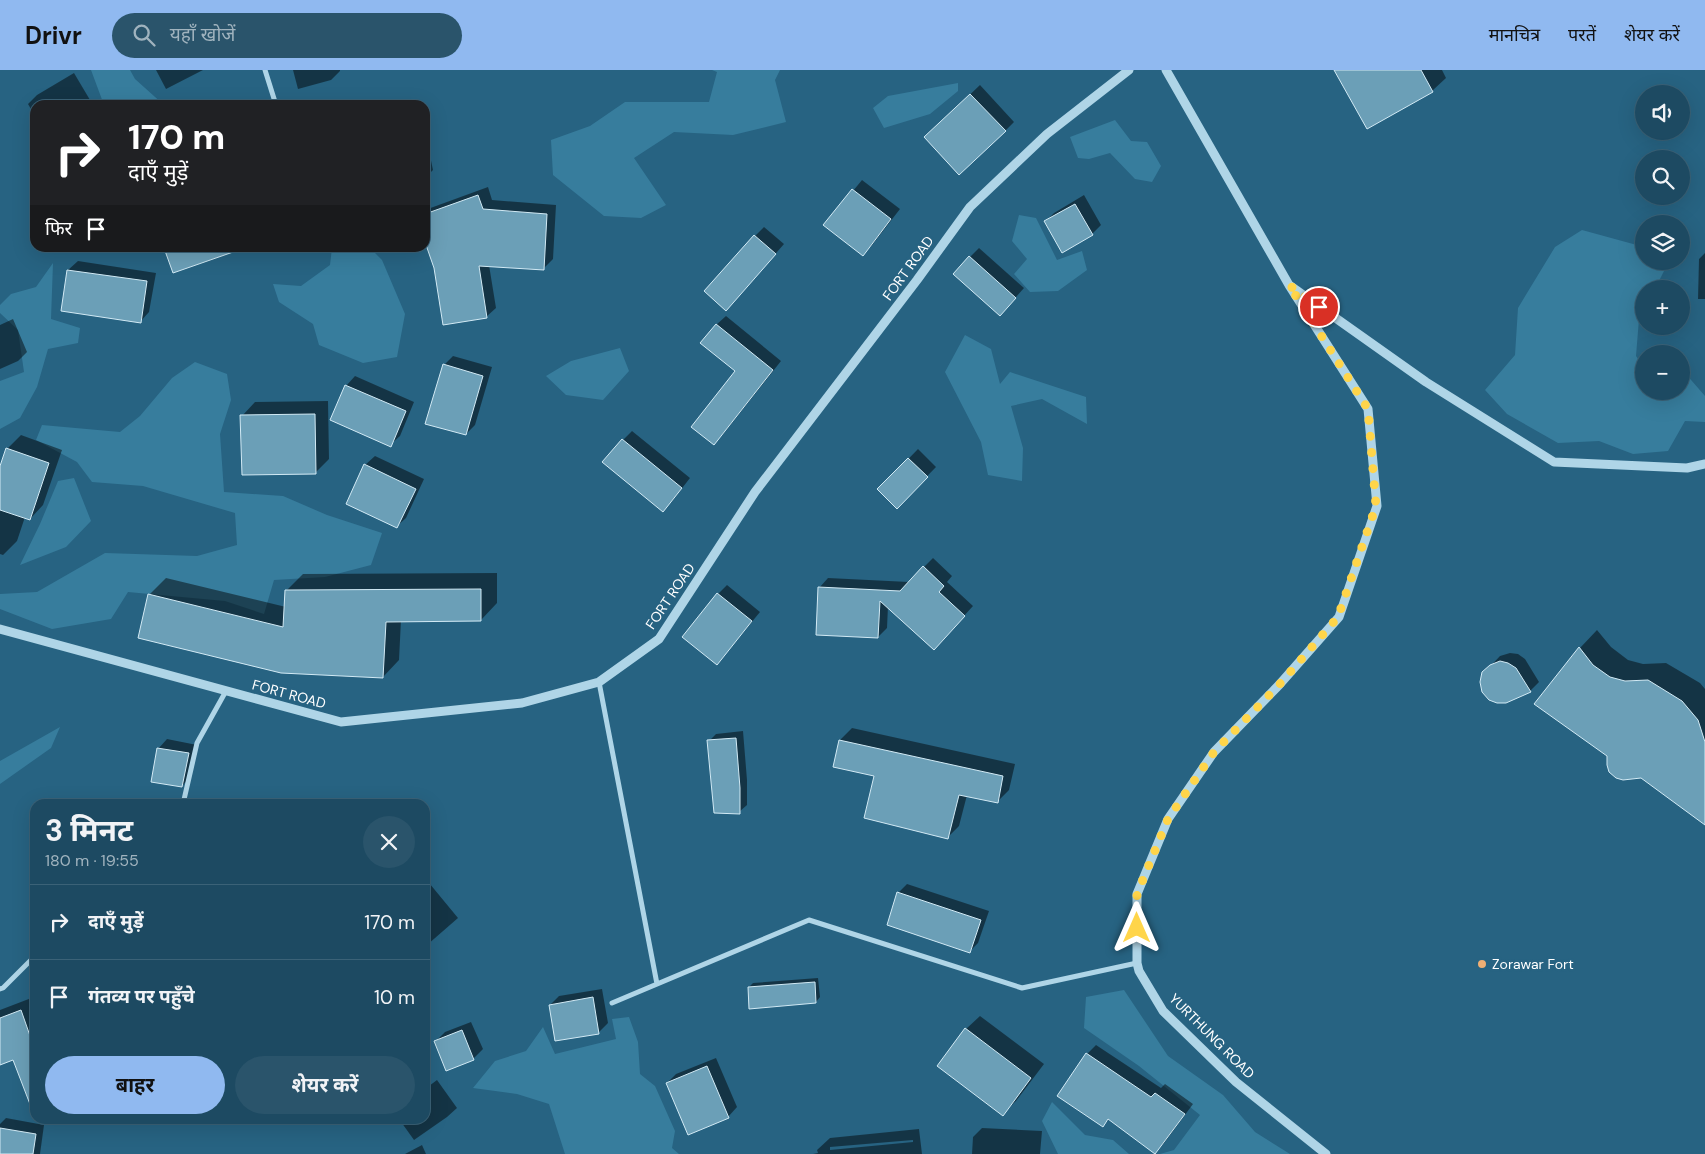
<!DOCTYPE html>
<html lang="hi">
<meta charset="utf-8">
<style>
body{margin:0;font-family:"DM Sans","Noto Sans Devanagari",sans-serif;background:#2a546b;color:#f1f3f6;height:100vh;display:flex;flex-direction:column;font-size:19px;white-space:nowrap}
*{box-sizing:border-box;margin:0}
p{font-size:16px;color:#a0b3be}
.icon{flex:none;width:28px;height:28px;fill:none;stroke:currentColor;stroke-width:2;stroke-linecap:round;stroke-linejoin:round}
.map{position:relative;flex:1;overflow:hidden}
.details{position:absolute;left:30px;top:729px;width:400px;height:325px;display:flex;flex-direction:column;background:#1d4a62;border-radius:15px;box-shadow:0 5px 20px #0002,0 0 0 1px #3b6277}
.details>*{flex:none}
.top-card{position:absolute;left:30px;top:30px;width:400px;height:152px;border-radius:15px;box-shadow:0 5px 20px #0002,0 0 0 1px #3b6277;background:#202124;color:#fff;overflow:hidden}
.buttons{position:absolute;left:1635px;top:15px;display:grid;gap:10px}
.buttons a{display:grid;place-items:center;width:55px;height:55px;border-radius:50%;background:#1d4a62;box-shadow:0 5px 20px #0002,0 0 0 1px #3b6277;font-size:25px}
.pin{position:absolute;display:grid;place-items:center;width:42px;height:42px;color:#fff;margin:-21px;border:2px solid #fff;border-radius:50%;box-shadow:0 1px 5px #0007}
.me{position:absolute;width:55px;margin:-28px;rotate:0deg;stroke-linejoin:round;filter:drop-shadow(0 0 4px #0008)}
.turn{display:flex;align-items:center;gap:18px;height:105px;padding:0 15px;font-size:22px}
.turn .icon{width:65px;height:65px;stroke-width:2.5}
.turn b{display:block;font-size:35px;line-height:42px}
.then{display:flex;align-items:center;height:48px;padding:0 15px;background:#0003;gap:10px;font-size:19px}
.round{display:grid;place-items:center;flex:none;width:52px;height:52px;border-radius:26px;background:#2a546b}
.summary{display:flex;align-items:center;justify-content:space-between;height:85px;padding:0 15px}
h1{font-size:30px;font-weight:700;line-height:38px}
.button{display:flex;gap:10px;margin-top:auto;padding:10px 15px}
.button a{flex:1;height:58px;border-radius:30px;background:#90b9f0;color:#111;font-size:20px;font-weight:700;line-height:58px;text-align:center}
.button a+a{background:#2a546b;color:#f1f3f6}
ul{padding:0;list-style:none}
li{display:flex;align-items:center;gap:15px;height:75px;padding:0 15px;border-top:1px solid #3b6277}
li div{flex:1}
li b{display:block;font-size:19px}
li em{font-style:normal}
header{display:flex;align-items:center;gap:30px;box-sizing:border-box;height:70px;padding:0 25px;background:#90b9f0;color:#111}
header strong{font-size:24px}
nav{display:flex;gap:28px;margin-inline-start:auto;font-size:18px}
.search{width:350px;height:45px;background:#2a546b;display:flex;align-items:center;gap:12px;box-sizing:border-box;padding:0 18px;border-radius:28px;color:#a0b3be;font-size:19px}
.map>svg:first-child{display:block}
.green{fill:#377d9d}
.shadow{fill:#0007;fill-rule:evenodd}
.building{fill:#6b9fb7;stroke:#d2eaf5}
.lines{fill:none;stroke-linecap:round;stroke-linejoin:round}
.minor{stroke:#afd5e7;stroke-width:5}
.tertiary{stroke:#afd5e7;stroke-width:9}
.route{stroke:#ffd54a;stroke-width:9;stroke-dasharray:0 16.2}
.poi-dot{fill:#efaf74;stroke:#276382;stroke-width:2}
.labels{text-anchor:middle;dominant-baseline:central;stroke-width:5;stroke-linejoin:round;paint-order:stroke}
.street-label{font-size:14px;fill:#fff;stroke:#276382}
.poi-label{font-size:14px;fill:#fff;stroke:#276382;text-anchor:start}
</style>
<header>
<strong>Drivr</strong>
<div class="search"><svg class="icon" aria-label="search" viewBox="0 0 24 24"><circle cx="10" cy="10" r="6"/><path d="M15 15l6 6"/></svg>यहाँ खोजें</div>
<nav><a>मानचित्र</a><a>परतें</a><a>शेयर करें</a></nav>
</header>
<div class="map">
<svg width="1705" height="1084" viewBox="0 0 1705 1084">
<rect width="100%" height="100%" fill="#276382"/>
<path class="green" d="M 91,0 L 130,0 L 135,9 L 164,35 L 104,35 Z
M 712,0 L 780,0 L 775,10 L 786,52 L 733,65 L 674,62 L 634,88 L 666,135 L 641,148 L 604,146 L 553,105 L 551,70 L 590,56 L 625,32 L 709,32 L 717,2 Z
M 958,13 L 958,21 L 930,44 L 884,58 L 873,38 L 888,26 Z
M 1115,50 L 1131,71 L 1147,72 L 1161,96 L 1152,112 L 1135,109 L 1110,83 L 1089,89 L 1078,88 L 1070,67 Z
M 1019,145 L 1036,148 L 1057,190 L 1082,181 L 1087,200 L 1058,221 L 1030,222 L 1014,204 L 1027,189 L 1012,171 Z
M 1582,160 L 1644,177 L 1644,191 L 1669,191 L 1655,219 L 1644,219 L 1644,240 L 1639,249 L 1636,286 L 1644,298 L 1644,321 L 1681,321 L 1681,304 L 1685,303 L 1705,326 L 1705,352 L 1685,351 L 1668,381 L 1633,384 L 1599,371 L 1558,373 L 1507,344 L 1485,320 L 1515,285 L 1518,238 L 1555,177 Z
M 332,178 L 370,178 L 382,190 L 405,244 L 397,287 L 363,293 L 319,275 L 313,254 L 279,232 L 273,214 L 301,216 L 330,195 Z
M 53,193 L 51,249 L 80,258 L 78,273 L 48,279 L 37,317 L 20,348 L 0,359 L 0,311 L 24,302 L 18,260 L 0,243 L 0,235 L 11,224 L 36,217 Z
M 965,265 L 991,279 L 1000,314 L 1010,302 L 1086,327 L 1087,354 L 1042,329 L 1011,336 L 1023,378 L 1022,411 L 988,405 L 981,372 L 945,302 Z
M 620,278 L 629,301 L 603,330 L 566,325 L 546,306 L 571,291 Z
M 195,292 L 227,304 L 231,330 L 220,364 L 224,422 L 283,426 L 327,445 L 382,463 L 371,495 L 325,507 L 274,510 L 264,544 L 225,531 L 128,522 L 111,549 L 52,559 L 0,539 L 0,524 L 37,522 L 105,483 L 197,486 L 237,475 L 235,443 L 143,416 L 92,412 L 77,392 L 36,370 L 42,355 L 120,362 L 140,346 L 172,308 Z
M 74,408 L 91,451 L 66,477 L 20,495 L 40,454 L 58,411 Z
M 60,657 L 51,678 L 0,714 L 0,691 Z
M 1124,920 L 1168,986 L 1223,1025 L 1255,1062 L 1290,1084 L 1160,1084 L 1174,1080 L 1200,1045 L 1139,996 L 1084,958 L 1086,927 Z
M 629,947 L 638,972 L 640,1004 L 655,1016 L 675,1061 L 672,1078 L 679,1084 L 565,1084 L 549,1034 L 517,1024 L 473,1018 L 495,991 L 526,981 L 543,957 L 555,984 L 616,969 L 612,949 Z
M 1052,1032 L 1085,1065 L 1113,1070 L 1129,1084 L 1058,1084 L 1042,1051 Z"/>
<path class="shadow" d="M 156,0 L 203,0 L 166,19 Z
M 293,0 L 340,0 L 340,1 L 331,10 L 298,19 Z
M 1336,0 L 1442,0 L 1446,8 L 1432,21 Z
M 74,3 L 93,35 L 35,35 L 35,46 L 28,34 L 37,25 Z
M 980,15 L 1014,52 L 1005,61 L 935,58 Z
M 425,62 L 433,100 L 425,108 Z
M 862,110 L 900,139 L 872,175 L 863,184 L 825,155 Z
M 488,117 L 492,130 L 556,135 L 553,189 L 544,198 L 489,195 L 496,238 L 486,247 L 435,198 L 425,168 L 425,140 Z
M 1084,125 L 1101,155 L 1092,164 L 1045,152 L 1054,143 Z
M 764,157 L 784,174 L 735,230 L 755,166 Z
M 165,178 L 225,178 L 216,187 L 173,202 Z
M 979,178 L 1024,218 L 1009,235 L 970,187 Z
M 1705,183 L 1705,229 L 1698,229 L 1699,189 Z
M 78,191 L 156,203 L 149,242 L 140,252 L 63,240 L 68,200 Z
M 726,246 L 781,291 L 723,364 L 714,373 L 737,301 L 716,255 Z
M 13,249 L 27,282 L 18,291 L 0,299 L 0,255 Z
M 453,286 L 492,297 L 475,355 L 466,364 L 444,295 Z
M 355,306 L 414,332 L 400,366 L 390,375 L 346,316 Z
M 328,331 L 329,389 L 316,402 L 242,346 L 255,332 Z
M 632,361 L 690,408 L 672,431 L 623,370 Z
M 21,365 L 62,380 L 43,435 L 30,449 L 25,447 L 17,471 L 3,485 L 0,484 L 0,400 L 7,379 Z
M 918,379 L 936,397 L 897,437 L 879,419 Z
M 375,386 L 424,409 L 406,448 L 396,457 L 365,395 Z
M 933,488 L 952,506 L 947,512 L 973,536 L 943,569 L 888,536 L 887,558 L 878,567 L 819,518 L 828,508 L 909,512 Z
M 497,503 L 497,533 L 481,550 L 401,550 L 399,590 L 383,607 L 149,525 L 166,508 L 286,537 L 286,521 L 303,504 Z
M 727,515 L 760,542 L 717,594 L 718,524 Z
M 1597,560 L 1611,577 L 1628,590 L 1643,594 L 1666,593 L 1700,613 L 1705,619 L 1705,754 L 1641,707 L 1608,686 L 1580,578 Z
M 1510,583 L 1518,584 L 1525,589 L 1539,612 L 1530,621 L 1484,603 L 1500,586 Z
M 852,658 L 1015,694 L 1009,720 L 997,732 L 967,725 L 959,756 L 947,768 L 876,705 L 840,670 Z
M 743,661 L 747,710 L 747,735 L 739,742 L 709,671 L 716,664 Z
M 167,669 L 197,675 L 191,706 L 182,716 L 158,679 Z
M 425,808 L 458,848 L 427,875 L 425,873 Z
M 907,814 L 989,841 L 978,873 L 969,882 L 898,823 Z
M 818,908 L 820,927 L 816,932 L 749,917 L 753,913 Z
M 602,919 L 608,953 L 598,963 L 550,935 L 559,926 Z
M 34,927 L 35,929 L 35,1007 L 14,989 L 0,994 L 0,940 Z
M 980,946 L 1044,994 L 1016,1031 L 1002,1044 L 966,959 Z
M 471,952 L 483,979 L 474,988 L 447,999 L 435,972 L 445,962 Z
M 1096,975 L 1161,1018 L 1165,1014 L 1193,1034 L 1164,1073 L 1155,1082 L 1109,1049 L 1102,1056 L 1087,984 Z
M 716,988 L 737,1037 L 728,1047 L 667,1013 L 676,1004 Z
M 437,1010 L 457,1038 L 447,1047 L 414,1070 L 399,1049 L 425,1049 L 425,1019 Z
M 6,1048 L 44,1055 L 40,1084 L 0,1084 L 0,1054 Z
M 982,1058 L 1042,1061 L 1040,1084 L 972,1084 L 973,1067 Z
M 919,1059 L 922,1084 L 813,1084 L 818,1083 L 817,1080 L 830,1068 ZM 913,1070 L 913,1072 L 830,1080 L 830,1077 Z
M 422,1075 L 426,1084 L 405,1084 Z"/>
<path class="building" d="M 1334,0 L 1421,0 L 1433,22 L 1367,59 Z
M 970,24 L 1006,61 L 959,105 L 924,67 Z
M 852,119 L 891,149 L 863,186 L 823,155 Z
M 478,125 L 483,139 L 547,144 L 544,200 L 479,196 L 487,248 L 443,255 L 434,198 L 425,172 L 425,144 Z
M 1075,134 L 1093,165 L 1062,183 L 1044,151 Z
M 754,165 L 776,184 L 726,241 L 704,221 Z
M 164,178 L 235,178 L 236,181 L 173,203 Z
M 969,186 L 1016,228 L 1000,246 L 953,204 Z
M 67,200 L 147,211 L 141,253 L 61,241 Z
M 716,254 L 773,300 L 714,375 L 691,357 L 735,301 L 700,273 Z
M 443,294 L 483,306 L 466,365 L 425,354 Z
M 345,315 L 406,341 L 391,377 L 330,350 Z
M 315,344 L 316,404 L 242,405 L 240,345 Z
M 622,369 L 682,418 L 663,442 L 602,392 Z
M 6,378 L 49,393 L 30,450 L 0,440 L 0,396 Z
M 908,388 L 928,407 L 897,439 L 877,419 Z
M 364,394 L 416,419 L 397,458 L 346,434 Z
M 923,496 L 944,516 L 939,522 L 965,546 L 934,580 L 880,531 L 878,568 L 816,565 L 818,517 L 900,521 Z
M 481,519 L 481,551 L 386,552 L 383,608 L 281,603 L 138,568 L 148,524 L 283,557 L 285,520 Z
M 717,523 L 752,551 L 717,595 L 682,567 Z
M 1579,577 L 1593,595 L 1610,607 L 1625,611 L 1648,610 L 1682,631 L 1698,650 L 1705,672 L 1705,755 L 1641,708 L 1623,710 L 1616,708 L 1609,702 L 1607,695 L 1607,686 L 1534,634 Z
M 1500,591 L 1508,593 L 1516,598 L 1531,622 L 1506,633 L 1497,633 L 1489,630 L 1482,622 L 1480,612 L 1482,602 L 1490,595 Z
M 736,668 L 740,718 L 740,744 L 714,743 L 707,670 Z
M 839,670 L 1003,706 L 998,733 L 959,725 L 948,769 L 864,748 L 874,706 L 833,697 Z
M 157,678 L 189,683 L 182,717 L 151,712 Z
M 897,822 L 981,850 L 970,883 L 887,855 Z
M 815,912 L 816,933 L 749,939 L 748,917 Z
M 593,927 L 599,964 L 555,971 L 549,935 Z
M 21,940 L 35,980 L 35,1041 L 33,1042 L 13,990 L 0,995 L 0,948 Z
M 965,958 L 1031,1008 L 1003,1046 L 937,996 Z
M 462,960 L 474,990 L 446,1001 L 434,971 Z
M 1086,983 L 1151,1027 L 1155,1023 L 1185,1044 L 1155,1084 L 1108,1049 L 1103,1057 L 1057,1026 Z
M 707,996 L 729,1048 L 688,1065 L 666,1013 Z
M 0,1058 L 36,1064 L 33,1084 L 0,1084 Z"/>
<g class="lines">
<path class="minor" d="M 265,0 L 276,35
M 599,612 L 657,914
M 183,734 L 197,673 L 226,621
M 0,919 L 3,918 L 35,886
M 612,933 L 809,850 L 1022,918 L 1137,893"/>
<path class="tertiary" d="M 1166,0 L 1289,215 L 1426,312 L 1554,392 L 1687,398 L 1705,394
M 1289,215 L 1368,339 L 1377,436 L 1339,547 L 1279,615 L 1214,682 L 1168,749 L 1137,824 L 1137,893 L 1139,901 L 1163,941 L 1236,1012 L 1326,1084
M 0,559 L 341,652 L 522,633 L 599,612 L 659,569 L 755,422 L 917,210 L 970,137 L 1047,64 L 1129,0"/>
</g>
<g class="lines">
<path class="route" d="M 1137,858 L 1137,824 L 1168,749 L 1214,682 L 1279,615 L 1338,547 L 1376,436 L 1368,339 L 1289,215 L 1319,237"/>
</g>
<circle class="poi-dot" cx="1482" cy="894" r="5"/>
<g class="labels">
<g class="street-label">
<text transform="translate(908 198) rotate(-54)">FORT ROAD</text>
<text transform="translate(670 526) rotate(-56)">FORT ROAD</text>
<text transform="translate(289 624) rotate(15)">FORT ROAD</text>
<text transform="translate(1212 966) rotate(45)">YURTHUNG ROAD</text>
</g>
<g class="poi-label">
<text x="1492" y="894">Zorawar Fort</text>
</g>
</g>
</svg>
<div class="buttons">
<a><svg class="icon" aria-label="sound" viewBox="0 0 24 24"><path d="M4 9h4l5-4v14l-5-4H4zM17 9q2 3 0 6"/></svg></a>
<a><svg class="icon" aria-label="search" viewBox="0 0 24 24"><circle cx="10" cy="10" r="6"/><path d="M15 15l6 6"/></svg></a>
<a><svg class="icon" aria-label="layers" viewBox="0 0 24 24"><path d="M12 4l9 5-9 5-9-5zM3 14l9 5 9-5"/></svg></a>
<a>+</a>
<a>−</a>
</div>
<div class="pin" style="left:1319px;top:237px;background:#d93025"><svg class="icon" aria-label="arrive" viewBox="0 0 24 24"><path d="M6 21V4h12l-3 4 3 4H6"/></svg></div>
<svg class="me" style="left:1137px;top:858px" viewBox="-20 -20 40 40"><path d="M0-17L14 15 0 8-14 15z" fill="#ffd54a" stroke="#fff" stroke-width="4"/></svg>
<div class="top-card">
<div class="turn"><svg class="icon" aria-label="right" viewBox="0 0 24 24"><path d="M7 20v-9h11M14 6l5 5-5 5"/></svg><div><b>170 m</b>दाएँ मुड़ें</div></div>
<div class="then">फिर<svg class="icon" aria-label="arrive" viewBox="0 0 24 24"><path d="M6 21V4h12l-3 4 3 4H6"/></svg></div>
</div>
<section class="details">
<div class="summary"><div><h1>3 मिनट</h1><p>180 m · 19:55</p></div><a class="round"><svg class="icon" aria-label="close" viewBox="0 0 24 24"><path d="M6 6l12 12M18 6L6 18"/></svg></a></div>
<ul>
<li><svg class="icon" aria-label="right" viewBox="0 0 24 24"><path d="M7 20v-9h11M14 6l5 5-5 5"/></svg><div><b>दाएँ मुड़ें</b></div><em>170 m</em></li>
<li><svg class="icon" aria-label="arrive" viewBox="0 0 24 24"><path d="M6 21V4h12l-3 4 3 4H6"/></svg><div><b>गंतव्य पर पहुँचे</b></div><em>10 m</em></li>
</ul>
<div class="button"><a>बाहर</a><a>शेयर करें</a></div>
</section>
</div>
